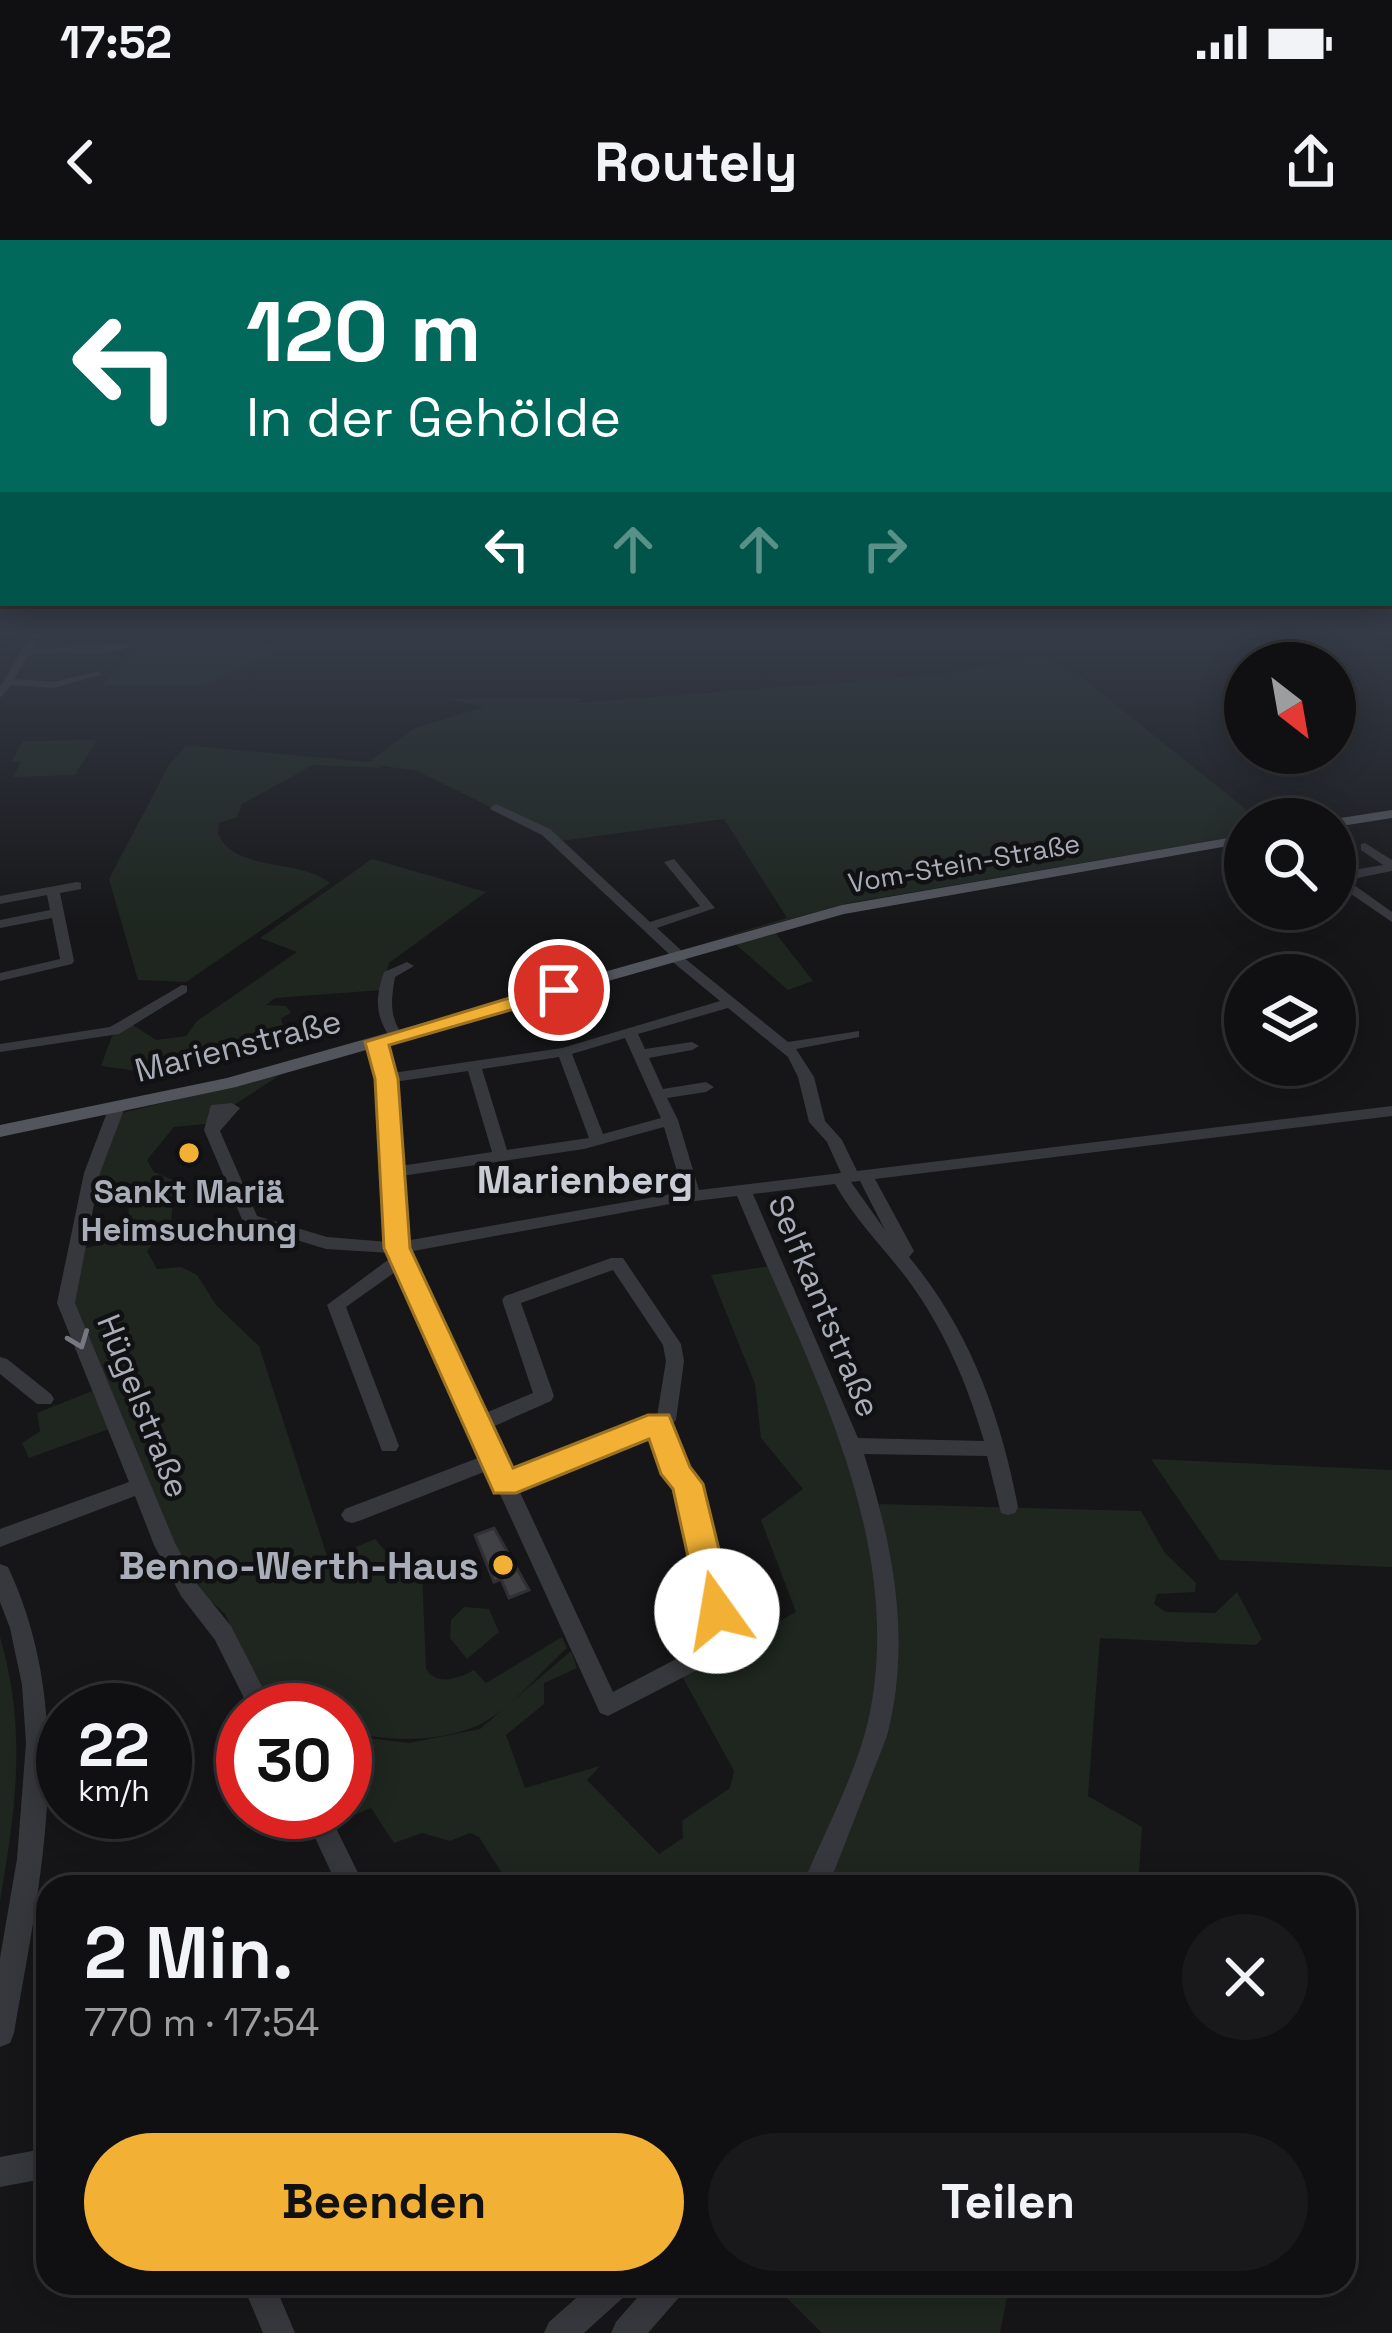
<!DOCTYPE html>
<html lang="de">
<meta charset="utf-8">
<style>
body{margin:0;font-family:"Space Grotesk",sans-serif;background:#19191b;color:#f1f3f6;height:100vh;display:flex;flex-direction:column;font-size:45px;white-space:nowrap}
*{box-sizing:border-box;margin:0}
p{font-size:39px;color:#9c9d9f}
.icon{flex:none;width:66px;height:66px;fill:none;stroke:currentColor;stroke-width:2;stroke-linecap:round;stroke-linejoin:round}
.map{position:relative;flex:1;overflow:hidden}
.side{position:absolute;left:36px;top:1635px;width:1320px;height:420px;display:flex;flex-direction:column;background:#101012;border-radius:36px;box-shadow:0 6px 30px #0003,0 0 0 3px #303032}
.side>*{flex:none}
.top-card{position:absolute;left:0px;top:0px;width:1392px;height:366px;box-shadow:0 6px 30px #0003,0 0 0 3px #303032;background:#00695c;color:#fff;overflow:hidden}
.needle{width:78px;rotate:149deg}
.controls{position:absolute;left:1224px;top:402px;display:grid;gap:24px}
.controls a{display:grid;place-items:center;width:132px;height:132px;border-radius:50%;background:#101012;box-shadow:0 6px 30px #0003,0 0 0 3px #303032;font-size:60px}
.speed{position:absolute;left:36px;top:1443px;display:flex;gap:24px;font-size:60px;font-weight:700;text-align:center}
.speed>*{display:grid;place-content:center;width:156px;height:156px;border-radius:50%;background:#101012;box-shadow:0 6px 30px #0003,0 0 0 3px #303032;line-height:1}
.speed small{font-size:30px;font-weight:400}
.speed .limit{border:18px solid #d22;background:#fff;color:#111}
.pin{position:absolute;display:grid;place-items:center;width:102px;height:102px;color:#fff;margin:-51px;border:6px solid #fff;border-radius:50%;box-shadow:0 3px 12px #0007}
.me{position:absolute;width:132px;margin:-66px;rotate:347deg;stroke-linejoin:round;filter:drop-shadow(0 0 9px #0008)}
.turn{display:flex;align-items:center;gap:42px;height:252px;padding:0 48px;font-size:54px}
.turn .icon{width:156px;height:156px;stroke-width:2.5}
.turn b{display:block;font-size:84px;line-height:102px}
.lanes{display:flex;align-items:center;height:114px;padding:0 48px;background:#0003;justify-content:center;gap:60px;direction:ltr}
.lanes .off{opacity:.35}
.round{display:grid;place-items:center;flex:none;width:126px;height:126px;border-radius:63px;background:#19191b}
.summary{display:flex;align-items:center;justify-content:space-between;height:204px;padding:0 48px}
h1{font-size:72px;font-weight:800;line-height:90px}
.action{display:flex;gap:24px;margin-top:auto;padding:24px 48px}
.action a{flex:1;height:138px;border-radius:72px;background:#f2b134;color:#111;font-size:48px;font-weight:800;line-height:138px;text-align:center}
.action a+a{background:#19191b;color:#f1f3f6}
.status{display:flex;justify-content:space-between;align-items:center;height:84px;padding:0 60px;background:#101012;direction:ltr}
.status svg{height:33px;fill:currentColor}
header{display:flex;justify-content:space-between;align-items:center;height:156px;padding:0 48px;background:#101012;font-size:54px;font-weight:800}
.map>svg:first-child{display:block}
.green{fill:#1e261f}
.building{fill:#404145;stroke:#303034;stroke-width:3}
.lines{fill:none;stroke-linecap:round;stroke-linejoin:round}
.minor{fill:#37383d;fill-rule:evenodd}
.major{fill:#53555c;fill-rule:evenodd}
.oneway{stroke:#757881}
.route{fill:#f2b134;stroke:#9d7322;stroke-width:3}
.poi-dot{fill:#f2b134;stroke:#111113;stroke-width:4.5}
.labels{text-anchor:middle;dominant-baseline:central;stroke-width:9;stroke-linejoin:round;paint-order:stroke}
.far-street-label{font-size:27px;fill:#a8adb8;stroke:#111113}
.street-label{font-size:33px;fill:#a8adb8;stroke:#111113}
.poi-label{font-size:33px;font-weight:bold;fill:#a8adb8;stroke:#111113}
.quarter-label{font-size:39px;font-weight:bold;fill:#c9ccd4;stroke:#111113}
.near-poi-label{font-size:39px;font-weight:bold;fill:#a8adb8;stroke:#111113;text-anchor:end}
</style>
<div class="status"><b>17:52</b><svg viewBox="0 0 49 12"><path d="M0 12V9h3v3zM5 12V6h3v6zM10 12V3h3v9zM15 12V0h3v12zM26 1h20v11H26zM47 4h2v5h-2z"/></svg></div>
<header><svg class="icon" aria-label="back" viewBox="0 0 24 24"><path d="M15 5l-7 7 7 7"/></svg>Routely<svg class="icon" aria-label="share" viewBox="0 0 24 24"><path d="M12 15V3M7 8l5-5 5 5M5 13v7h14v-7"/></svg></header>
<div class="map">
<svg width="1392" height="2093" viewBox="0 0 1392 2093">
<rect width="100%" height="100%" fill="#161618"/>
<path class="green" d="M 108,393 L 242,393 L 264,403 L 321,393 L 202,446 L 102,445 L 139,410 L 91,401 Z
M 1040,417 L 1075,432 L 1253,575 L 1255,579 L 1245,579 L 1245,595 L 849,663 L 700,704 L 787,678 L 724,579 L 560,601 L 417,531 L 376,525 L 384,528 L 313,525 L 242,564 L 237,577 L 219,583 L 218,593 C 234,633 301,618 330,643 L 186,742 L 138,740 L 109,639 L 169,525 L 186,506 L 116,499 L 369,522 L 415,488 L 484,467 L 448,459 L 582,459 L 576,463 L 936,435 Z
M 97,500 L 75,535 L 13,537 L 21,522 L 12,521 L 23,501 Z
M 372,619 L 486,652 L 389,723 L 382,750 L 275,758 L 266,765 L 286,766 L 291,773 L 281,778 L 284,790 L 251,807 L 189,814 L 160,834 L 101,826 L 112,796 L 133,785 L 156,800 L 186,796 L 197,781 L 297,712 L 260,698 Z
M 774,691 L 813,741 L 788,750 L 734,703 Z
M 283,833 L 205,884 L 174,887 L 147,920 L 154,932 L 175,941 L 171,981 L 147,1011 L 157,1029 L 181,1027 L 197,1035 L 216,1065 L 259,1106 L 328,1319 L 375,1299 L 407,1336 L 422,1331 L 426,1429 C 436,1446 458,1439 474,1430 L 486,1443 L 562,1397 L 567,1408 C 540,1432 509,1472 474,1487 C 438,1502 381,1503 345,1489 L 345,1470 L 324,1470 L 302,1446 L 292,1446 L 286,1470 L 272,1470 L 225,1374 L 194,1346 L 163,1282 L 74,1067 L 80,1010 L 102,1004 L 129,978 L 128,959 L 96,939 L 122,873 Z
M 771,1026 C 827,1158 907,1324 877,1476 C 866,1530 831,1595 811,1647 L 511,1647 L 515,1637 L 503,1635 L 479,1597 L 470,1593 L 450,1601 L 422,1593 L 394,1603 L 371,1568 L 333,1584 L 326,1572 L 345,1572 L 345,1495 L 409,1503 L 480,1489 L 571,1411 L 577,1428 L 544,1443 L 544,1464 L 506,1495 L 525,1548 L 600,1526 L 587,1540 L 659,1614 L 683,1598 L 682,1581 L 730,1548 L 734,1531 L 682,1436 L 796,1372 L 761,1280 L 803,1249 L 761,1198 L 755,1144 L 711,1035 Z
M 92,1151 L 109,1189 L 29,1218 L 22,1203 L 40,1191 L 37,1173 Z
M 1151,1219 L 1392,1230 L 1392,1327 L 1220,1320 Z
M 879,1264 L 1141,1271 L 1165,1313 L 1196,1343 L 1195,1352 L 1157,1354 L 1154,1364 L 1166,1372 L 1215,1373 L 1237,1352 L 1262,1399 L 1256,1405 L 1100,1398 L 1088,1556 L 1142,1587 L 1138,1647 L 819,1647 L 876,1499 L 885,1297 Z
M 464,1367 L 489,1369 L 499,1392 L 467,1419 L 450,1398 L 451,1380 Z
M 0,1397 C 27,1489 16,1568 0,1661 Z
M 772,2043 L 1010,2043 L 1000,2093 L 822,2093 Z"/>
<path class="building" d="M 494,1288 L 529,1350 L 509,1358 L 501,1339 L 494,1342 L 475,1295 Z"/>
<g class="lines">
<path class="minor" d="M 32,393 L 41,393 L 33,409 L 124,404 L 129,407 C 98,420 61,407 28,416 L 14,439 L 54,442 L 98,431 L 103,434 L 54,448 L 11,445 L 0,458 L 0,447 Z
M 496,564 L 550,589 L 650,682 L 700,666 L 664,622 L 674,619 L 715,668 L 657,688 L 683,712 L 683,717 L 788,802 L 859,791 L 859,797 L 796,809 L 814,837 L 825,881 L 842,900 L 857,931 L 1392,866 L 1392,876 L 875,939 L 914,1011 L 909,1017 C 970,1090 1001,1177 1018,1267 L 1015,1273 L 1008,1275 L 1001,1273 L 987,1216 L 864,1214 C 893,1306 912,1400 887,1496 L 828,1647 L 802,1647 C 824,1591 856,1536 869,1477 C 907,1295 804,1119 737,956 L 670,964 L 408,1012 L 483,1174 L 533,1153 L 502,1060 L 505,1056 L 611,1018 L 623,1018 L 681,1104 L 684,1121 L 676,1180 L 669,1187 L 685,1228 L 700,1251 L 718,1345 L 730,1373 L 745,1393 L 742,1407 L 608,1476 L 600,1473 L 489,1230 L 359,1281 L 352,1283 L 345,1281 L 341,1275 L 345,1269 L 483,1216 L 398,1030 L 346,1067 L 399,1206 L 396,1211 L 382,1211 L 327,1065 L 392,1017 L 391,1013 L 326,1009 L 244,984 L 204,890 L 211,865 L 232,863 L 240,868 L 220,891 L 257,976 L 327,997 L 388,1002 L 378,838 L 370,802 L 372,799 L 377,798 L 384,802 L 392,833 L 562,808 L 720,761 L 669,719 L 669,714 L 542,595 L 492,570 L 490,568 ZM 728,768 L 788,817 L 798,837 L 809,882 L 827,902 L 841,933 L 699,950 L 678,880 L 667,858 L 706,852 L 714,847 L 706,842 L 663,849 L 649,818 L 692,810 L 699,806 L 692,802 L 645,809 L 638,794 ZM 625,798 L 661,878 L 603,894 L 572,814 ZM 559,817 L 589,898 L 507,910 L 482,829 ZM 468,831 L 492,912 L 400,926 L 394,842 ZM 664,887 L 683,952 L 405,1001 L 401,936 L 584,909 ZM 860,941 L 885,990 L 851,942 ZM 835,944 C 855,980 884,1008 908,1040 C 944,1089 967,1143 984,1201 L 858,1198 L 753,954 ZM 613,1030 L 663,1105 L 666,1121 L 657,1176 L 511,1234 L 490,1188 L 551,1161 L 554,1156 L 521,1063 ZM 652,1194 L 666,1231 L 680,1251 L 702,1363 L 722,1395 L 613,1452 L 518,1248 Z
M 1365,603 L 1392,620 L 1392,631 L 1347,640 L 1392,672 L 1392,682 L 1335,643 L 1335,633 L 1383,625 L 1361,610 L 1361,604 Z
M 77,642 L 81,643 L 81,649 L 60,653 L 74,721 L 72,724 L 0,741 L 0,733 L 60,719 L 52,678 L 0,688 L 0,680 L 50,670 L 47,655 L 0,664 L 0,656 Z
M 407,722 L 414,726 L 395,737 C 391,760 389,776 403,796 L 396,800 L 391,799 C 375,776 375,758 384,732 Z
M 182,745 L 187,746 L 187,752 L 119,794 L 0,812 L 0,804 L 110,787 Z
M 117,862 L 125,867 L 100,933 L 75,1063 L 175,1303 L 197,1344 L 231,1386 L 274,1470 L 250,1470 L 215,1400 L 181,1356 L 154,1305 L 135,1256 L 0,1307 L 0,1289 L 129,1242 L 57,1063 L 84,933 L 109,867 Z
M 0,1117 L 7,1119 L 51,1154 L 54,1159 L 51,1164 L 37,1164 L 0,1134 Z
M 0,1324 L 8,1327 C 78,1476 41,1638 14,1793 L 10,1803 L 0,1807 L 0,1718 L 17,1619 L 26,1503 L 22,1445 L 10,1388 L 0,1362 Z
M 303,1572 L 328,1572 L 365,1647 L 338,1647 Z
M 48,1908 L 48,1938 L 0,1947 L 0,1917 Z
M 242,2043 L 274,2043 L 295,2093 L 263,2093 Z
M 593,2043 L 632,2043 L 627,2054 L 584,2093 L 544,2093 L 549,2082 Z
M 650,2043 L 687,2043 L 682,2054 L 648,2093 L 611,2093 L 616,2082 Z"/>
<path class="major" d="M 1392,570 L 1392,578 L 1335,587 L 1334,579 Z
M 1245,595 L 1245,603 L 844,674 L 236,847 L 0,897 L 0,885 L 227,838 L 842,665 Z"/>
</g>
<defs><path id="oneway-chevron" d="M-2-3.5L2.5 0L-2 3.5" fill="none" stroke-width="1.6" stroke-linecap="round" stroke-linejoin="round" transform="scale(3)"/></defs>
<use class="oneway" href="#oneway-chevron" transform="translate(79 1100) rotate(69)"/>
<linearGradient id="sky" x2="0" y2="1"><stop stop-color="#0c0c0d"/><stop offset="0.57" stop-color="#363c48"/><stop offset="1" stop-color="#363c48" stop-opacity="0"/></linearGradient>
<rect width="1392" height="687" fill="url(#sky)"/>
<path class="route" d="M 559,743 L 570,750 L 566,754 L 389,805 L 398,839 L 410,1008 L 513,1228 L 648,1175 L 669,1175 L 690,1227 L 703,1244 L 734,1371 L 729,1381 L 705,1381 L 700,1371 L 673,1249 L 661,1234 L 649,1199 L 516,1253 L 494,1253 L 384,1008 L 375,839 L 365,802 Z"/>
<g class="poi-dot">
<circle cx="189" cy="913" r="12"/>
<circle cx="503" cy="1325" r="12"/>
</g>
<g class="labels">
<g class="far-street-label">
<text transform="translate(964 623) rotate(-10)">Vom-Stein-Straße</text>
</g>
<g class="street-label">
<text transform="translate(238 806) rotate(-14)">Marienstraße</text>
<text transform="translate(824 1066) rotate(67)">Selfkantstraße</text>
<text transform="translate(143 1166) rotate(68)">Hügelstraße</text>
</g>
<g class="poi-label">
<text x="189" y="952">Sankt Mariä<tspan x="189" dy="38">Heimsuchung</tspan></text>
</g>
<g class="quarter-label">
<text x="585" y="939">Marienberg</text>
</g>
<g class="near-poi-label">
<text x="479" y="1325">Benno-Werth-Haus</text>
</g>
</g>
</svg>
<div class="controls">
<a><svg class="needle" viewBox="-14 -14 28 28"><path d="M0-13l5 13h-10z" fill="#e53935"/><path d="M0 13l5-13h-10z" fill="#9c9d9f"/></svg></a>
<a><svg class="icon" aria-label="search" viewBox="0 0 24 24"><circle cx="10" cy="10" r="6"/><path d="M15 15l6 6"/></svg></a>
<a><svg class="icon" aria-label="layers" viewBox="0 0 24 24"><path d="M12 4l9 5-9 5-9-5zM3 14l9 5 9-5"/></svg></a>
</div>
<div class="speed"><div>22<small>km/h</small></div><div class="limit">30</div></div>
<div class="pin" style="left:559px;top:750px;background:#d93025"><svg class="icon" aria-label="arrive" viewBox="0 0 24 24"><path d="M6 21V4h12l-3 4 3 4H6"/></svg></div>
<svg class="me" style="left:717px;top:1371px" viewBox="-20 -20 40 40"><circle r="19" fill="#fff"/><path d="M0-13L10 11 0 6-10 11z" fill="#f2b134"/></svg>
<div class="top-card">
<div class="turn"><svg class="icon" aria-label="left" viewBox="0 0 24 24"><path d="M17 20v-9H6M10 6l-5 5 5 5"/></svg><div><b>120 m</b>In der Gehölde</div></div>
<div class="lanes"><svg class="icon" aria-label="left" viewBox="0 0 24 24"><path d="M17 20v-9H6M10 6l-5 5 5 5"/></svg><svg class="icon off" aria-label="ahead" viewBox="0 0 24 24"><path d="M12 20V5M6 11l6-6 6 6"/></svg><svg class="icon off" aria-label="ahead" viewBox="0 0 24 24"><path d="M12 20V5M6 11l6-6 6 6"/></svg><svg class="icon off" aria-label="right" viewBox="0 0 24 24"><path d="M7 20v-9h11M14 6l5 5-5 5"/></svg></div>
</div>
<section class="side">
<div class="summary"><div><h1>2 Min.</h1><p>770 m · 17:54</p></div><a class="round"><svg class="icon" aria-label="close" viewBox="0 0 24 24"><path d="M6 6l12 12M18 6L6 18"/></svg></a></div>
<div class="action"><a>Beenden</a><a>Teilen</a></div>
</section>
</div>
